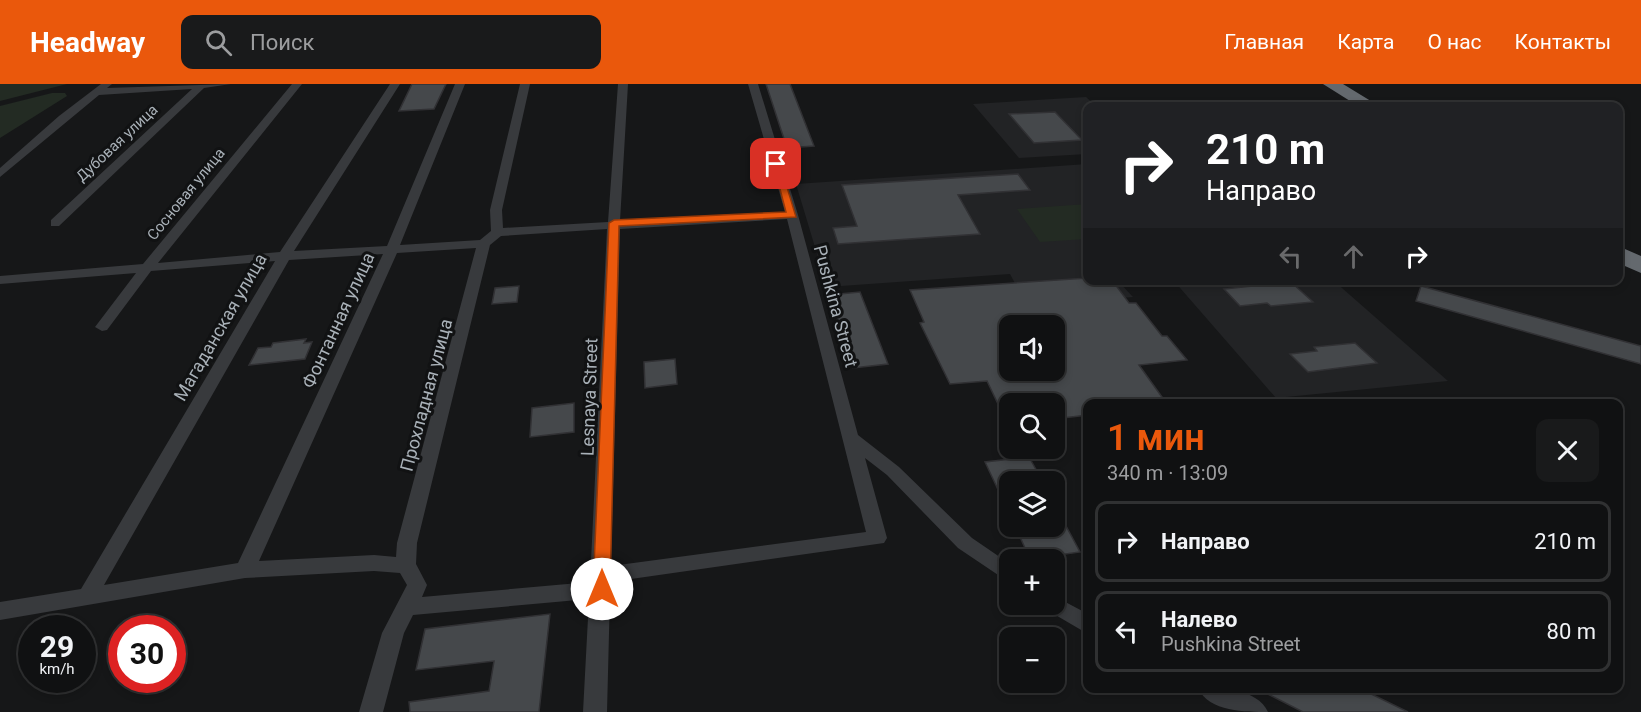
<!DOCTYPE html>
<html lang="ru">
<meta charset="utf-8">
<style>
body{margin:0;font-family:Roboto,sans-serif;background:#191a1b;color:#f1f3f6;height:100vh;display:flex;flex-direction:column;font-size:22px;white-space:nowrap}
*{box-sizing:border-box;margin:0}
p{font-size:20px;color:#9c9d9f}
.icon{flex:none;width:33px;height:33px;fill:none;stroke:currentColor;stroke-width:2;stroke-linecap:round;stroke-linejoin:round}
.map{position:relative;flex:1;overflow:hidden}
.details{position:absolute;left:1083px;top:315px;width:540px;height:294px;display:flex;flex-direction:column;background:#101112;border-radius:12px;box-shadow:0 3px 9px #0003,0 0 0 2px #303132}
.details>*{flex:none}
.banner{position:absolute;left:1083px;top:18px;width:540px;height:183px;border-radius:12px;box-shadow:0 3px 9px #0003,0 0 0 2px #303132;background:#202124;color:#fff;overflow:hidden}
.tools{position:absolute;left:999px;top:231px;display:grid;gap:12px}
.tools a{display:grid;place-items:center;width:66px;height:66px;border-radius:12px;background:#101112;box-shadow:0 3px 9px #0003,0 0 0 2px #303132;font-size:30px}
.speed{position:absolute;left:18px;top:531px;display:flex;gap:12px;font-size:30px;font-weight:700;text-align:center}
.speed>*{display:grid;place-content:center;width:78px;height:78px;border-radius:50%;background:#101112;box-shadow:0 3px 9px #0003,0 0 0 2px #303132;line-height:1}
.speed small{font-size:15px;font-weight:400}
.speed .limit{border:9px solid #d22;background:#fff;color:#111}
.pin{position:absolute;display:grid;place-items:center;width:51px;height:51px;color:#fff;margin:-26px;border-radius:12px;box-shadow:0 3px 9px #0006}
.me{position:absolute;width:66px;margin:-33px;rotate:0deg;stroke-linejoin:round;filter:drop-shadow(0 0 4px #0008)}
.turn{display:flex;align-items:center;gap:21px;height:126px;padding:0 24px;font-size:27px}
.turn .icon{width:78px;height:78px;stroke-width:2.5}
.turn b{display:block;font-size:42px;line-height:51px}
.lanes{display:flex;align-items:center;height:57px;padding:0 24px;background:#0003;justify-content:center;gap:30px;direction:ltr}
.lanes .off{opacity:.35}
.round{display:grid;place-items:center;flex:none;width:63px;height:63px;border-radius:12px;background:#191a1b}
.overview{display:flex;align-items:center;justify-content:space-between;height:102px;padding:0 24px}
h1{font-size:36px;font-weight:600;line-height:45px;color:#ea580c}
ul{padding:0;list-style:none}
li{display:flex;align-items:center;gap:18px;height:81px;margin:0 12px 9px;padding:0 12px;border:3px solid #303132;border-radius:12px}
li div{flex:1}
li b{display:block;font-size:22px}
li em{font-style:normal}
header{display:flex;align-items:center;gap:36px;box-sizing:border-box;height:84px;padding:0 30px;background:#ea580c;color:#fff}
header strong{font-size:28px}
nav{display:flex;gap:33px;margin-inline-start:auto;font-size:21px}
.search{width:420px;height:54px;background:#191a1b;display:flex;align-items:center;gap:15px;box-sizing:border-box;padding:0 21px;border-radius:12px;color:#9c9d9f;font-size:22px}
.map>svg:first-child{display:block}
.built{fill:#222325}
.green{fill:#232b23}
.building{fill:#45484b;stroke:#313134;stroke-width:1.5;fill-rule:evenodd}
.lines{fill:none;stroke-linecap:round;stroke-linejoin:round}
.street{fill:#383a3d;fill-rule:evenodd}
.highway{fill:#64696e;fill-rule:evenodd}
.route{fill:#ea580c;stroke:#983908;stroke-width:1.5}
.labels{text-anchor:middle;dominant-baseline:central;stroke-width:6;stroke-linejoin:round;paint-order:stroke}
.far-street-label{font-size:15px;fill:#a9b1b8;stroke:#111213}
.street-label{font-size:18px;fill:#a9b1b8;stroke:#111213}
</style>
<header>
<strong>Headway</strong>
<div class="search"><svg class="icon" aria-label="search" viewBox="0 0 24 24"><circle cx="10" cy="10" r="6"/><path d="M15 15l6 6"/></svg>Поиск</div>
<nav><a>Главная</a><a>Карта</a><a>О нас</a><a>Контакты</a></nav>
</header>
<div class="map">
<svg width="1641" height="628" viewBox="0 0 1641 628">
<rect width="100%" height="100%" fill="#161718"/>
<path class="built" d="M 1086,13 L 1096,22 L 1088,22 L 1087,70 L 1019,74 L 973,20 Z
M 1087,80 L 1088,196 L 1118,197 L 1133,213 L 1027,222 L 1010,190 L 827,203 L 796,100 Z
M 1174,197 L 1334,197 L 1448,297 L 1276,314 Z"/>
<path class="green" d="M 0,0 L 67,0 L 0,17 Z
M 52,9 L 65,9 L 67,12 L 0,54 L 0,22 Z
M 1087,120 L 1087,155 L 1040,158 L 1017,125 Z"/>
<path class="building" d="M 412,0 L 446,0 L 434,25 L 399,27 Z
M 766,0 L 790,0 L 814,62 L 787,64 Z
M 1055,28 L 1082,56 L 1034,59 L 1009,30 Z
M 1018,90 L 1030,106 L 958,111 L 980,150 L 838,160 L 833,144 L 857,142 L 842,101 Z
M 1088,194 L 1088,196 L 1112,196 L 1129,219 L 1136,219 L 1162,252 L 1167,252 L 1187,276 L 1139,281 L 1167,320 L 1088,320 L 1088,331 L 1054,335 L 1054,320 L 998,320 L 987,297 L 950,300 L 920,239 L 924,238 L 910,206 ZM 1010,242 L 1054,242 L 1054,286 L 1010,286 Z
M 1291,198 L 1313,218 L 1271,222 L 1267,219 L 1240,222 L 1224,205 Z
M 519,202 L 517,218 L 492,220 L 495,204 Z
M 1421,202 L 1641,262 L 1641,280 L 1416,217 Z
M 860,208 L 888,280 L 853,284 L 829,211 Z
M 306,255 L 304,259 L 312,258 L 305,275 L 249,281 L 258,264 L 271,263 L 273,259 Z
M 1355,259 L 1377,279 L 1308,288 L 1290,270 L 1317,267 L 1314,263 Z
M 675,275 L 677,300 L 645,304 L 644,278 Z
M 574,319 L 574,348 L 530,353 L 532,324 Z
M 1029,373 L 1043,398 L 1010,398 L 1010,431 L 985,378 Z
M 1015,442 L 1066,442 L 1080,468 L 1030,475 Z
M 550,530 L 539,628 L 410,628 L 409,618 L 489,607 L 494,577 L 416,586 L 425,545 Z
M 1256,604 L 1359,604 L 1408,628 L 1303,628 Z"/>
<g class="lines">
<path class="street" d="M 101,0 L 112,0 L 107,4 L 231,0 L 204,4 L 59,142 L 51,142 L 51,136 L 192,5 L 99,11 L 0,93 L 0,84 L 59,32 Z
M 292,0 L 302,0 L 158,179 L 280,168 L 390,0 L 400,0 L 294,167 L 387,162 L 455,0 L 465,0 L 400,161 L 480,156 L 491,147 L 490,126 L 520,0 L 530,0 L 502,126 L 503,144 L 608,138 L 618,0 L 628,0 L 620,137 L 785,128 L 748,0 L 758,0 L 798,131 L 858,351 L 899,383 L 972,454 L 1010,480 L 1010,499 L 958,464 L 887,391 L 865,374 L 887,454 L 884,459 L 610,498 L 612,505 L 610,510 L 607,628 L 583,628 L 589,515 L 413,531 L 404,549 L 383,628 L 359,628 L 382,549 L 407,501 L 400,489 L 374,487 L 245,494 L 0,536 L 0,518 L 81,505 L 275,177 L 151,187 L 107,246 L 102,247 L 95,243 L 136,189 L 0,200 L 0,192 L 143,180 ZM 787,135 L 866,448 L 611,482 L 620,145 ZM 607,145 L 590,498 L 422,513 L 427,501 L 416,480 L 417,459 L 490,161 L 501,152 ZM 476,164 L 397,459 L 396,473 L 374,471 L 259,477 L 397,169 ZM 383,170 L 238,479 L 104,501 L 289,176 Z
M 1054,512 L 1088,530 L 1088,550 L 1047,526 L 1044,520 L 1054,520 Z
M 1198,604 C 1220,604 1257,604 1268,628 C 1246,628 1209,628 1198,604 Z"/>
<path class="highway" d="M 1323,0 L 1343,0 L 1379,22 L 1358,22 Z
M 1618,162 L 1641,172 L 1641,189 L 1618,179 Z"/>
</g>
<path class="route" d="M 773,78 L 780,80 L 796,133 L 619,142 L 610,505 L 608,510 L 596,510 L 593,505 L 609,139 L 614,136 L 786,128 Z"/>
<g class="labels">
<g class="far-street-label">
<text transform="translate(117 59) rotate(-43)">Дубовая улица</text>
<text transform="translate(186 110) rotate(-51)">Сосновая улица</text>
</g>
<g class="street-label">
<text transform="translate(836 222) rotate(75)">Pushkina Street</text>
<text transform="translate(338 236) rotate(-65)">Фонтанная улица</text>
<text transform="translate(220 243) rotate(-60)">Магаданская улица</text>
<text transform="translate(426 311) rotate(-75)">Прохладная улица</text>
<text transform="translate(589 313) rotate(-88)">Lesnaya Street</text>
</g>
</g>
</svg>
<div class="tools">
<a><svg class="icon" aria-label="sound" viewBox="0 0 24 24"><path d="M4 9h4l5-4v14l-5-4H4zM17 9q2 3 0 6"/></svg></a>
<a><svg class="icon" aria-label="search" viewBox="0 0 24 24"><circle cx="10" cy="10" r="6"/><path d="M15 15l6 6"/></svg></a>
<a><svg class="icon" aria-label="layers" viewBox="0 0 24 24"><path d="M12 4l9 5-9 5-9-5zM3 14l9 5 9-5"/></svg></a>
<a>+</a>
<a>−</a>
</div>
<div class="speed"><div>29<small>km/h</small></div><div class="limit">30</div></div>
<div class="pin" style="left:776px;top:80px;background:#d93025"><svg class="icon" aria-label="arrive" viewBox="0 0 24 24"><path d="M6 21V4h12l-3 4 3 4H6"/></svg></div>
<svg class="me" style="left:602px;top:505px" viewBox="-20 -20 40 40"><circle r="19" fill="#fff"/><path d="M0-13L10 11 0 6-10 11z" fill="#ea580c"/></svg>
<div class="banner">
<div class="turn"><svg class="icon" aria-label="right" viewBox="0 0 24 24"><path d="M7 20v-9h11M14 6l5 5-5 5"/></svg><div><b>210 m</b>Направо</div></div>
<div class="lanes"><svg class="icon off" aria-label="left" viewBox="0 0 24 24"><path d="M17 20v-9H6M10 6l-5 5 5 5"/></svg><svg class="icon off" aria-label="ahead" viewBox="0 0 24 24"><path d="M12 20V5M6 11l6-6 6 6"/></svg><svg class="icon" aria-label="right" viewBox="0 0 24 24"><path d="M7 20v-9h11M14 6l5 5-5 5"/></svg></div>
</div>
<section class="details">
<div class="overview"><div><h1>1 мин</h1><p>340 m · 13:09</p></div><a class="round"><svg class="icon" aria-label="close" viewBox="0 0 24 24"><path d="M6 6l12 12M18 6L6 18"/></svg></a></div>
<ul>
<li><svg class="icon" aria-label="right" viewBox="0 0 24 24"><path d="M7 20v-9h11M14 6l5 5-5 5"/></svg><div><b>Направо</b></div><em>210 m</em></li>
<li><svg class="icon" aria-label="left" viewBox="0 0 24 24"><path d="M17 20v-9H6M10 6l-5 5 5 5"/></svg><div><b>Налево</b><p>Pushkina Street</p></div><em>80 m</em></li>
</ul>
</section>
</div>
